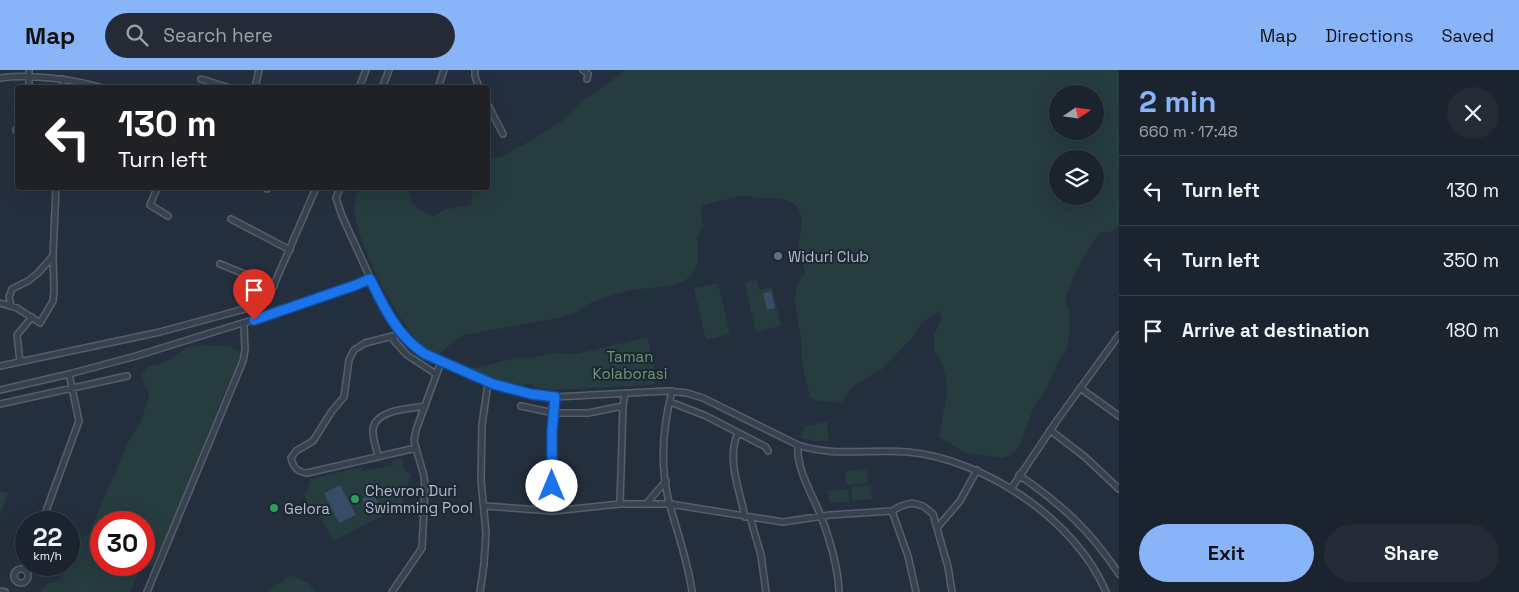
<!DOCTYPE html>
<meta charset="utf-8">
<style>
body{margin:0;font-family:"Space Grotesk",sans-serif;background:#242b36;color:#f1f3f6;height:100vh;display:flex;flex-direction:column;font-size:19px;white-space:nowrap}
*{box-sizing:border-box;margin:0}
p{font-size:16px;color:#a0a4aa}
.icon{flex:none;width:28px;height:28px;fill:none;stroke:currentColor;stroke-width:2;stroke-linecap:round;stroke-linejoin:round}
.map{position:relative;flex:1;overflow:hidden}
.details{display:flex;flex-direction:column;background:#1b232e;width:400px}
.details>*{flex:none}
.guide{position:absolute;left:15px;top:15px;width:475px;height:105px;border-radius:5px;box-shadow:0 5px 20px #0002,0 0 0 1px #39404a;background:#202124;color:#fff;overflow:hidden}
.needle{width:32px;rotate:77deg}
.tools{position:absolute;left:1049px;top:15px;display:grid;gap:10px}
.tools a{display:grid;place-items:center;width:55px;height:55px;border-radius:50%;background:#1b232e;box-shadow:0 5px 20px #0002,0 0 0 1px #39404a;font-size:25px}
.speed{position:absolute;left:15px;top:441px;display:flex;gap:10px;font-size:25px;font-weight:700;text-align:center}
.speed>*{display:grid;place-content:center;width:65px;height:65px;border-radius:50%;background:#1b232e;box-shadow:0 5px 20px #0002,0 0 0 1px #39404a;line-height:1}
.speed small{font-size:12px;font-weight:400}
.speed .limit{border:8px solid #d22;background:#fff;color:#111}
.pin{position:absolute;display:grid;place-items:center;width:42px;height:42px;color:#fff;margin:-51px -21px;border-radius:50% 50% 50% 0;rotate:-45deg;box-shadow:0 0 5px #0007}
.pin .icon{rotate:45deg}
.me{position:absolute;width:55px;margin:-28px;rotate:0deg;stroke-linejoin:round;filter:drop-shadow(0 0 4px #0008)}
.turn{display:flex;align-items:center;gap:18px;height:105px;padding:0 20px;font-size:22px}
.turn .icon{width:65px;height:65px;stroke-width:2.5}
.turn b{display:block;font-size:35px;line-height:42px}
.round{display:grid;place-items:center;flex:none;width:52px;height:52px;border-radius:26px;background:#242b36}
.overview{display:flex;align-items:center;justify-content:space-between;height:85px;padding:0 20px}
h1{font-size:30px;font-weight:700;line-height:38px;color:#8ab4f8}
.action{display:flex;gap:10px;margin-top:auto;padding:10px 20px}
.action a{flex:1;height:58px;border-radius:30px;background:#8ab4f8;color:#111;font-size:20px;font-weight:700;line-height:58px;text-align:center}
.action a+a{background:#242b36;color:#f1f3f6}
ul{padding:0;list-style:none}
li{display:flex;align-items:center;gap:15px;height:70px;padding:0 20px;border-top:1px solid #39404a}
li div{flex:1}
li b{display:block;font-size:19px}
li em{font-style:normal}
header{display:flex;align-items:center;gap:30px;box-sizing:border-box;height:70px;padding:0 25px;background:#8ab4f8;color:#111}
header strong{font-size:24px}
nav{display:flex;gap:28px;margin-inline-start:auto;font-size:18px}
.search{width:350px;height:45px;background:#242b36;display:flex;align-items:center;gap:12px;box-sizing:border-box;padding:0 18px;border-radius:28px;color:#a0a4aa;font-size:19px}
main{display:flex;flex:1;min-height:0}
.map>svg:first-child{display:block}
.green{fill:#263c3f;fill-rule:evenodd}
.water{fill:#394c67}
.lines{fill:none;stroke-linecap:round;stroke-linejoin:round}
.minor-casing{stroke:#565f6c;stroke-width:8}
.minor{stroke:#38414e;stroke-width:5}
.route-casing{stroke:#114b97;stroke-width:12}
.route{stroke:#1a73e8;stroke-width:9}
.service-dot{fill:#5c6f8a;stroke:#1d2633;stroke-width:2}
.leisure-dot{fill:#2e9e5b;stroke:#1d2633;stroke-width:2}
.labels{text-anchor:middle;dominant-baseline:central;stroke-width:4;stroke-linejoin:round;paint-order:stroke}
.poi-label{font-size:15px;fill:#b4bcc9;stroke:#1d2633;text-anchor:start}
.park-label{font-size:15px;fill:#6b9a76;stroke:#1d2633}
</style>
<header>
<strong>Map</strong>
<div class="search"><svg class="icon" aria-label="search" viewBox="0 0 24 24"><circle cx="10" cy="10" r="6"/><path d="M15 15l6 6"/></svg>Search here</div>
<nav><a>Map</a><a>Directions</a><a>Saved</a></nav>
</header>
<main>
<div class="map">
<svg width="1119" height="522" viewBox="0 0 1119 522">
<rect width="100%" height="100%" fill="#242f3e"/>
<path class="green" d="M 624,0 L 1119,0 L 1119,155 L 1113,161 L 1099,163 L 1080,193 L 1065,228 L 1069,239 L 1070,261 L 1067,279 L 1058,292 L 1048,316 L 1033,339 L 1019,377 L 1012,385 L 1002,388 L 965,383 L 939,367 L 947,322 L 946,307 L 941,291 L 934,281 L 934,264 L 942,248 L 939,241 L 922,253 L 910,270 L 882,299 L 857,314 L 848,322 L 842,333 L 817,331 L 810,327 L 802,292 L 802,274 L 795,234 L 795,224 L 798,212 L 805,203 C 805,195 800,190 799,182 C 797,169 806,152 799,140 C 791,125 770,129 756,128 C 753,128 749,126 745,126 C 732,127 716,132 703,135 C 699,141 702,149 703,156 L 697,167 L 698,182 L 697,196 L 690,207 L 676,215 L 631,220 L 613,225 L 588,234 L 575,243 L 559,248 L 464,265 L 456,270 L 439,284 C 434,282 427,279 423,275 C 399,255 364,186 357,155 C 353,142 354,130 358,118 L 404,118 L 409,122 L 413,135 L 433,147 L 446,139 L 471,135 L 473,118 L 488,118 L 488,90 L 503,86 L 523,75 L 562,51 L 581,32 L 621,4 ZM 1058,24 L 1095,24 L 1095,61 L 1058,61 ZM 1058,89 L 1095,89 L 1095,126 L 1058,126 Z
M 757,209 L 760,220 L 772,217 L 781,256 L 756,262 L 745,215 L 747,212 Z
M 718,213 L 730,264 L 706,270 L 694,218 Z
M 647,267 L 657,308 L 654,315 L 553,320 L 538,318 L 530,314 C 511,318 488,306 470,299 L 519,287 L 531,288 L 554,283 L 577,284 Z
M 200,275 L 230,276 L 240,283 L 239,295 L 225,321 L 159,487 L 151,496 L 142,497 L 130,522 L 41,522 L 45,515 L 60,509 L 67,500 L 76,482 L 80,467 L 88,465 L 128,373 L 140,353 L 149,327 L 142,305 L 149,296 L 162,294 L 186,278 ZM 101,452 L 144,452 L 144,495 L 101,495 Z
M 827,352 L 829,371 L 814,371 L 801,368 L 805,356 Z
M 402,388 L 405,401 L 411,404 L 401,436 L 333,471 L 314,433 L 308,435 L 305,425 L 311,409 L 361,397 L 362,401 L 393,395 L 392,391 Z
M 867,399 L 868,413 L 846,415 L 845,401 Z
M 871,415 L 872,429 L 852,431 L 851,417 Z
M 848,419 L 849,432 L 829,433 L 828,421 Z
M 0,421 L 8,423 L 0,445 Z
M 293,506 L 308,513 L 316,522 L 267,522 L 287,507 Z"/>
<path class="water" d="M 771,221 L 775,238 L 767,240 L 763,223 Z
M 340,415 L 356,445 L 339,453 L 324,423 Z
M 373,423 L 378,433 L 366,438 L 362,429 Z"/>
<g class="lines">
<g class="minor-casing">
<path id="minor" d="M 475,0 L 475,6 L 479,18
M 583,0 L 588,4 L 587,9
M 0,8 C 31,4 73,9 103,18
M 201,9 L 230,18
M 29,18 L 29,0
M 63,18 L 63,9
M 255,18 L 259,0
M 359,18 L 366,0
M 382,18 L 389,0
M 438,18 L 444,0
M 488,35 L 503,64
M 16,60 L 18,60
M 157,118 L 150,135 L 168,146
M 340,118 L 336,128 L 342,146 L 384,238 L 406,269 L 425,284 L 493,314 L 531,324 L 555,327 L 667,321 L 687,323 L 703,328 L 798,375 C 834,387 871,379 908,382 C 984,389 1076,450 1106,522
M 267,119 L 267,118
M 231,149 L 290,180
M 220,194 L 274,216
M 0,233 L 17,238 L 40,253 L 53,231 L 54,221 L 53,186 L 56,118
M 11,235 L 9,227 L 12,219 L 28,211 L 38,203 L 53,186
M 401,264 L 365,273 L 354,280 L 349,290 L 344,327 L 332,341 L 313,371 L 296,381 L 291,388 C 293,397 297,402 307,403 L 416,378
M 391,267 L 407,285 L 436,304
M 20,292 L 17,265 L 32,247
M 0,296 L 160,262 L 259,235 L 265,232 L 269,226 L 316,118
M 1080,318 L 1119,346
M 0,320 L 69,304 L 136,286 L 304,234 L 370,209
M 672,321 C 663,356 660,393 668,428 C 676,460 688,490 692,522
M 670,332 L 706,346 L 766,377 L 768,381
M 0,334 L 127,306
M 521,336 L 554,343 L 588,343 L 623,336
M 1050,360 L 1085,387 L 1119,419
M 738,363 C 726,389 740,421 745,447
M 798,375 C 796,399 812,424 821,446 C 830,470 838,496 839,522
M 378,387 C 377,379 372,368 373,359 C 376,339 410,339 425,336
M 1019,405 C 1062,435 1090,460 1119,504
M 1011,419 L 1058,349 L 1119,265
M 620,434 L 623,336 L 625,323
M 646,434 L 666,411
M 485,436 L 553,441 L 620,434 L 670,434 L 783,452 L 830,445 L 892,441 L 901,436 L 912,433 L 923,436 L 933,444 L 948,497 L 952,522
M 553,441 L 552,384 L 555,327
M 892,441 L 908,486 L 916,522
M 750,447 L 761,485 L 766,522
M 42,452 L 79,351 L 69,304
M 937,458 L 960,431 L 977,400
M14 506a7 7 0 1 1 14 0a7 7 0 1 1-14 0Z
M 0,521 L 5,522
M 147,522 L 243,291 L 245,280 L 244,254
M 392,522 L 422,478 L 425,419 L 424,406 L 414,371 L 416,360 L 441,292
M 480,522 L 484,494 L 486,463 L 481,410 L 482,355 L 488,313"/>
</g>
<use href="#minor" class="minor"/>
</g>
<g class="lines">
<g class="route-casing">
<path id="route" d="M 254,250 L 356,215 L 370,209 C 384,237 397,266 425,284 L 493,314 L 531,324 L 555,327 L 552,361 L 552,416"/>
</g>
<use href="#route" class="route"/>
</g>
<circle class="service-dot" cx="778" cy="186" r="5"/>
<g class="leisure-dot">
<circle cx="355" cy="429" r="5"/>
<circle cx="274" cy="438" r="5"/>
</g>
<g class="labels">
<g class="poi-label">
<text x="788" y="186">Widuri Club</text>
<text x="365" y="420">Chevron Duri<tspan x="365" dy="17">Swimming Pool</tspan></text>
<text x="284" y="438">Gelora</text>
</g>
<g class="park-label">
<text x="630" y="286">Taman<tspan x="630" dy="17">Kolaborasi</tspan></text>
</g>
</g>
</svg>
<div class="tools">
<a><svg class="needle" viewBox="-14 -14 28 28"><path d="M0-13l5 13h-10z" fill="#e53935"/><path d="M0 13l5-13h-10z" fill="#a0a4aa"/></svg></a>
<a><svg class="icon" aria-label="layers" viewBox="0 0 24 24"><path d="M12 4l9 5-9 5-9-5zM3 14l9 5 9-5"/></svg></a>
</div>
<div class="speed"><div>22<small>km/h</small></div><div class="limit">30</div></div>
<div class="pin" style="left:254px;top:250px;background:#d93025"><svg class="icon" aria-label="arrive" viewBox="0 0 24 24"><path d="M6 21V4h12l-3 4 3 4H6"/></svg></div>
<svg class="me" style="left:552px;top:416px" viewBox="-20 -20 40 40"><circle r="19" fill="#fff"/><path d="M0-13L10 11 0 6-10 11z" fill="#1a73e8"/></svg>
<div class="guide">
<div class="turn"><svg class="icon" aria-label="left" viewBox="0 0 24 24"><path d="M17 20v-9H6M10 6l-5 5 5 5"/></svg><div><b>130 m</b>Turn left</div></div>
</div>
</div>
<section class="details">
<div class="overview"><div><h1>2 min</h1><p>660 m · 17:48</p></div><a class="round"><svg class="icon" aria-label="close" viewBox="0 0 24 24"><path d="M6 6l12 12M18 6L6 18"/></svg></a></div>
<ul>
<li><svg class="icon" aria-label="left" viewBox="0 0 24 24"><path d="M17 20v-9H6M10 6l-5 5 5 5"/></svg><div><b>Turn left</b></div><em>130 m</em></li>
<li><svg class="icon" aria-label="left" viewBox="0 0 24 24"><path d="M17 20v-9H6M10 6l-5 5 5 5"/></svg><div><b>Turn left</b></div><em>350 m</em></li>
<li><svg class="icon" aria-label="arrive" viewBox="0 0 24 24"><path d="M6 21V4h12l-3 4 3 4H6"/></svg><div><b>Arrive at destination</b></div><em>180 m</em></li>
</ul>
<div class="action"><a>Exit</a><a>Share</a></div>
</section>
</main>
